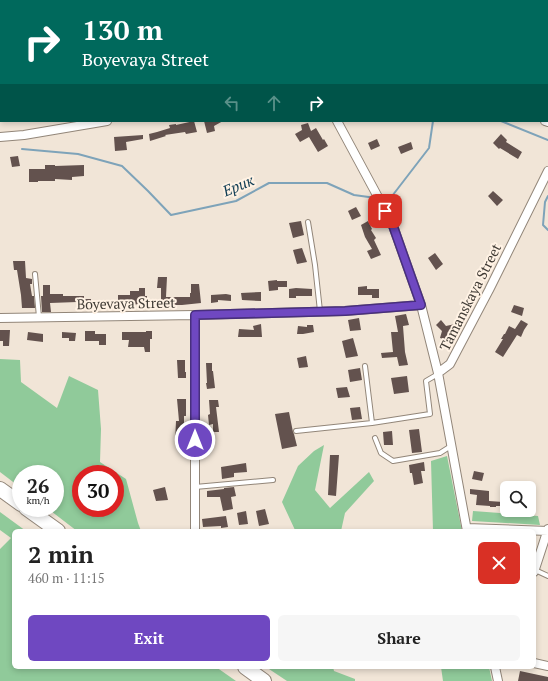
<!DOCTYPE html>
<meta charset="utf-8">
<style>
body{margin:0;font-family:"PT Serif",serif;background:#f6f6f6;color:#222;height:100vh;display:flex;flex-direction:column;font-size:15px;white-space:nowrap}
*{box-sizing:border-box;margin:0}
p{font-size:13px;color:#767676}
.icon{flex:none;width:22px;height:22px;fill:none;stroke:currentColor;stroke-width:2;stroke-linecap:round;stroke-linejoin:round}
.map{position:relative;flex:1;overflow:hidden}
.drawer{position:absolute;left:12px;top:529px;width:524px;height:140px;display:flex;flex-direction:column;background:#fff;border-radius:6px;box-shadow:0 2px 6px #0003}
.drawer>*{flex:none}
.top-card{position:absolute;left:0px;top:0px;width:548px;height:122px;box-shadow:0 2px 6px #0003;background:#00695c;color:#fff;overflow:hidden}
.tools{position:absolute;left:500px;top:481px;display:grid;gap:8px}
.tools a{display:grid;place-items:center;width:36px;height:36px;border-radius:6px;background:#fff;box-shadow:0 2px 6px #0003;font-size:20px}
.speed{position:absolute;left:12px;top:465px;display:flex;gap:8px;font-size:20px;font-weight:700;text-align:center}
.speed>*{display:grid;place-content:center;width:52px;height:52px;border-radius:50%;background:#fff;box-shadow:0 2px 6px #0003;line-height:1}
.speed small{font-size:10px;font-weight:400}
.speed .limit{border:6px solid #d22;background:#fff;color:#111}
.pin{position:absolute;display:grid;place-items:center;width:34px;height:34px;color:#fff;margin:-17px;border-radius:8px;box-shadow:0 2px 6px #0006}
.me{position:absolute;width:44px;margin:-22px;rotate:0deg;stroke-linejoin:round;filter:drop-shadow(0 0 3px #0008)}
.turn{display:flex;align-items:center;gap:14px;height:84px;padding:0 16px;font-size:18px}
.turn .icon{width:52px;height:52px;stroke-width:2.5}
.turn b{display:block;font-size:28px;line-height:34px}
.lanes{display:flex;align-items:center;height:38px;padding:0 16px;background:#0003;justify-content:center;gap:20px;direction:ltr}
.lanes .off{opacity:.35}
.round{display:grid;place-items:center;flex:none;width:42px;height:42px;border-radius:6px;background:#f6f6f6}
.overview{display:flex;align-items:center;justify-content:space-between;height:68px;padding:0 16px}
h1{font-size:24px;font-weight:800;line-height:30px}
.primary-button{display:flex;gap:8px;margin-top:auto;padding:8px 16px}
.primary-button a{flex:1;height:46px;border-radius:6px;background:#6f48c1;color:#fff;font-size:16px;font-weight:800;line-height:46px;text-align:center}
.primary-button a+a{background:#f6f6f6;color:#222}
.map>svg:first-child{display:block}
.green{fill:#90ca9a;fill-rule:evenodd}
.lines{fill:none;stroke-linecap:round;stroke-linejoin:round}
.stream{stroke:#7ea3b9;stroke-width:2}
.building{fill:#63524e}
.lane-casing{stroke:#928679;stroke-width:6}
.street-casing{stroke:#928679;stroke-width:10}
.highway-casing{stroke:#928679;stroke-width:16}
.lane{stroke:#fff;stroke-width:4}
.street{stroke:#fff;stroke-width:8}
.highway{stroke:#fff;stroke-width:14}
.route-casing{stroke:#482f7d;stroke-width:10}
.route{stroke:#6f48c1;stroke-width:7}
.labels{text-anchor:middle;dominant-baseline:central;stroke-width:4;stroke-linejoin:round;paint-order:stroke}
.street-label{font-size:14px;fill:#403b35;stroke:#fff2e4}
.water-label{font-size:15px;font-style:italic;fill:#123e55;stroke:#fff2e4}
</style>
<div class="map">
<svg width="548" height="681" viewBox="0 0 548 681">
<rect width="100%" height="100%" fill="#f1e5d7"/>
<path class="green" d="M 0,359 L 20,360 L 21,382 L 57,408 L 69,376 L 98,390 L 101,429 L 100,462 L 126,479 L 138,523 L 141,531 L 77,531 L 47,508 L 55,508 L 55,474 L 21,474 L 21,488 L 0,472 ZM 81,474 L 115,474 L 115,508 L 81,508 Z
M 324,445 L 315,490 L 330,508 L 369,472 L 374,481 L 345,513 L 341,531 L 295,531 L 295,530 L 282,502 L 298,466 L 314,451 Z
M 447,456 L 462,531 L 433,531 L 431,461 Z
M 473,511 L 538,516 L 540,525 L 472,521 Z
M 0,512 L 26,531 L 14,531 L 14,667 L 216,667 L 236,681 L 0,681 L 0,549 L 11,538 L 0,530 Z
M 266,667 L 333,667 L 334,671 L 355,679 L 355,681 L 287,681 Z
M 441,667 L 489,667 L 492,681 L 443,681 Z"/>
<g class="lines">
<path class="stream" d="M 501,121 L 548,140
M 22,149 L 78,154 L 122,166 L 148,191 L 171,215 L 236,201 L 269,183 L 327,183 L 354,195 L 376,198
M 548,196 L 545,202 L 543,225 L 548,230
M 382,199 L 389,200 L 429,148 L 433,121"/>
</g>
<path class="building" d="M 194,121 L 197,132 L 186,134 L 185,132 L 165,135 L 166,136 L 150,141 L 149,134 L 157,132 L 170,128 L 169,125 L 176,124 L 176,125 Z
M 204,121 L 223,121 L 214,126 L 215,131 L 207,133 Z
M 308,123 L 311,131 L 316,128 L 323,140 L 324,139 L 328,146 L 318,152 L 309,137 L 300,142 L 295,134 L 302,130 L 301,125 Z
M 501,134 L 507,140 L 506,142 L 522,152 L 518,159 L 500,148 L 499,149 L 493,143 Z
M 143,135 L 143,139 L 126,142 L 127,150 L 115,151 L 114,137 Z
M 377,139 L 380,146 L 371,150 L 368,143 Z
M 411,142 L 413,149 L 401,154 L 398,147 Z
M 18,156 L 20,166 L 12,167 L 10,157 Z
M 45,165 L 55,165 L 55,166 L 84,165 L 84,176 L 72,177 L 72,180 L 55,179 L 55,181 L 38,181 L 38,182 L 29,182 L 29,169 L 45,169 Z
M 493,191 L 503,200 L 497,206 L 488,196 Z
M 356,207 L 361,216 L 352,220 L 348,211 Z
M 301,221 L 304,235 L 293,238 L 289,223 Z
M 368,221 L 372,229 L 371,230 L 376,238 L 374,240 L 381,255 L 371,259 L 367,251 L 372,249 L 365,237 L 361,225 Z
M 302,248 L 307,262 L 297,264 L 293,250 Z
M 435,253 L 443,264 L 436,270 L 428,258 Z
M 13,261 L 25,261 L 26,278 L 32,279 L 32,284 L 30,284 L 32,296 L 34,296 L 35,308 L 22,308 L 21,295 L 17,270 L 14,270 Z
M 158,277 L 167,277 L 166,297 L 190,297 L 190,293 L 191,293 L 191,284 L 199,284 L 201,303 L 182,305 L 161,305 L 161,288 L 157,288 Z
M 277,280 L 277,281 L 287,281 L 287,287 L 278,287 L 278,290 L 269,291 L 268,281 Z
M 43,285 L 50,285 L 50,294 L 63,294 L 63,296 L 84,296 L 84,299 L 91,299 L 91,304 L 77,304 L 77,302 L 50,303 L 51,312 L 42,312 L 41,296 L 43,296 Z
M 367,286 L 367,289 L 379,289 L 379,298 L 372,298 L 372,295 L 358,295 L 358,287 Z
M 139,288 L 145,288 L 145,296 L 147,296 L 147,304 L 118,305 L 118,295 L 130,295 L 130,291 L 139,291 Z
M 296,288 L 312,289 L 312,296 L 296,296 L 296,298 L 289,298 L 289,289 Z
M 261,292 L 261,301 L 242,300 L 241,293 Z
M 226,294 L 231,295 L 231,301 L 218,300 L 218,302 L 211,303 L 211,295 Z
M 514,305 L 524,308 L 522,316 L 511,312 Z
M 406,314 L 409,325 L 403,326 L 405,352 L 408,365 L 399,366 L 397,357 L 382,358 L 381,353 L 393,352 L 391,332 L 398,332 L 395,316 Z
M 359,318 L 361,330 L 350,331 L 348,320 Z
M 441,320 L 446,326 L 455,324 L 456,330 L 448,332 L 446,340 L 440,338 L 442,331 L 436,325 Z
M 521,320 L 528,324 L 524,330 L 521,337 L 517,335 L 503,357 L 495,352 L 503,339 L 501,339 L 504,334 L 505,334 L 509,326 L 515,329 Z
M 261,324 L 262,337 L 238,337 L 239,329 L 254,330 L 253,326 Z
M 307,325 L 313,325 L 314,332 L 303,334 L 297,334 L 298,326 L 307,327 Z
M 0,330 L 10,330 L 9,346 L 3,346 L 3,341 L 0,341 Z
M 85,331 L 95,331 L 95,334 L 106,334 L 106,345 L 99,345 L 99,341 L 85,341 Z
M 146,331 L 152,331 L 152,339 L 150,339 L 150,352 L 145,352 L 144,347 L 128,347 L 129,340 L 122,340 L 122,332 L 146,332 Z
M 28,332 L 43,334 L 43,342 L 27,340 Z
M 62,332 L 76,333 L 75,341 L 69,341 L 69,338 L 62,338 Z
M 353,338 L 358,356 L 346,358 L 342,341 Z
M 306,356 L 308,367 L 299,368 L 297,358 Z
M 177,360 L 185,360 L 185,372 L 186,372 L 186,378 L 178,378 Z
M 206,363 L 212,363 L 212,371 L 213,371 L 215,388 L 207,389 L 206,383 L 207,383 Z
M 360,368 L 362,380 L 350,382 L 348,370 Z
M 407,376 L 409,392 L 394,394 L 391,378 Z
M 347,387 L 350,397 L 338,398 L 336,388 Z
M 177,399 L 186,399 L 186,416 L 184,416 L 184,442 L 175,442 L 176,421 L 179,421 Z
M 209,400 L 218,400 L 219,407 L 216,407 L 219,432 L 213,432 L 213,424 L 209,425 L 208,415 L 210,414 Z
M 360,407 L 362,419 L 352,420 L 350,408 Z
M 289,412 L 293,432 L 294,434 L 297,446 L 282,449 L 275,414 Z
M 419,429 L 422,452 L 412,453 L 409,430 Z
M 392,431 L 393,445 L 384,445 L 383,432 Z
M 330,455 L 339,455 L 336,496 L 328,495 Z
M 424,462 L 425,471 L 421,471 L 423,483 L 414,485 L 412,473 L 410,473 L 409,465 Z
M 246,463 L 247,472 L 234,473 L 234,477 L 222,479 L 221,467 Z
M 474,471 L 484,473 L 482,481 L 472,479 Z
M 165,487 L 168,500 L 156,501 L 153,490 Z
M 234,487 L 236,496 L 231,497 L 233,509 L 223,511 L 220,497 L 207,497 L 207,491 L 224,489 L 224,488 Z
M 470,489 L 489,491 L 489,501 L 503,502 L 503,506 L 496,506 L 496,507 L 490,507 L 490,506 L 476,505 L 477,495 L 470,494 Z
M 265,509 L 269,524 L 259,526 L 256,511 Z
M 246,511 L 248,524 L 239,525 L 237,513 Z
M 226,516 L 228,527 L 221,528 L 221,526 L 203,527 L 202,519 Z
M 520,671 L 548,677 L 548,681 L 518,681 Z"/>
<g class="lines">
<g class="lane-casing">
<path id="lane" d="M 308,222 L 315,265 L 320,311
M 35,274 L 39,317
M 365,366 L 372,423 L 430,414 L 426,381 L 438,374
M 296,431 L 372,423
M 375,438 L 381,453 L 393,461 L 440,453 L 451,446
M 195,487 L 273,480
M 535,570 L 548,576"/>
</g>
<g class="street-casing">
<path id="street" d="M 216,0 L 216,1
M 295,0 L 295,1
M 431,1 L 432,0
M 0,60 L 1,60
M 337,121 L 392,223 L 421,305 L 438,373 L 467,531
M 545,121 L 548,122
M 0,137 L 24,135 L 107,121
M 0,318 L 195,315 L 345,311 L 421,305
M 438,373 L 450,364 L 489,290 L 548,171
M 467,528 L 548,531
M 195,531 L 195,315
M 534,572 L 548,529
M 534,663 L 548,666
M 495,667 L 498,681"/>
</g>
<g class="highway-casing">
<path id="highway" d="M 0,489 L 21,504
M 26,508 L 58,531
M 245,667 L 264,681"/>
</g>
<use href="#lane" class="lane"/>
<use href="#street" class="street"/>
<use href="#highway" class="highway"/>
</g>
<g class="lines">
<g class="route-casing">
<path id="route" d="M 195,440 L 195,315 L 345,311 L 421,305 L 392,223 L 385,211"/>
</g>
<use href="#route" class="route"/>
</g>
<g class="labels">
<g class="street-label">
<text transform="translate(470 297) rotate(-63)">Tamanskaya Street</text>
<text transform="translate(126 303) rotate(-1)">Boyevaya Street</text>
</g>
<g class="water-label">
<text transform="translate(238 185) rotate(-23)">Ерик</text>
</g>
</g>
</svg>
<div class="tools">
<a><svg class="icon" aria-label="search" viewBox="0 0 24 24"><circle cx="10" cy="10" r="6"/><path d="M15 15l6 6"/></svg></a>
</div>
<div class="speed"><div>26<small>km/h</small></div><div class="limit">30</div></div>
<div class="pin" style="left:385px;top:211px;background:#d93025"><svg class="icon" aria-label="arrive" viewBox="0 0 24 24"><path d="M6 21V4h12l-3 4 3 4H6"/></svg></div>
<svg class="me" style="left:195px;top:440px" viewBox="-20 -20 40 40"><circle r="17" fill="#6f48c1" stroke="#fff" stroke-width="3"/><path d="M0-11L8 9 0 5-8 9z" fill="#fff"/></svg>
<div class="top-card">
<div class="turn"><svg class="icon" aria-label="right" viewBox="0 0 24 24"><path d="M7 20v-9h11M14 6l5 5-5 5"/></svg><div><b>130 m</b>Boyevaya Street</div></div>
<div class="lanes"><svg class="icon off" aria-label="left" viewBox="0 0 24 24"><path d="M17 20v-9H6M10 6l-5 5 5 5"/></svg><svg class="icon off" aria-label="ahead" viewBox="0 0 24 24"><path d="M12 20V5M6 11l6-6 6 6"/></svg><svg class="icon" aria-label="right" viewBox="0 0 24 24"><path d="M7 20v-9h11M14 6l5 5-5 5"/></svg></div>
</div>
<section class="drawer">
<div class="overview"><div><h1>2 min</h1><p>460 m · 11:15</p></div><a class="round" style="background:#d93025;color:#fff"><svg class="icon" aria-label="close" viewBox="0 0 24 24"><path d="M6 6l12 12M18 6L6 18"/></svg></a></div>
<div class="primary-button"><a>Exit</a><a>Share</a></div>
</section>
</div>
